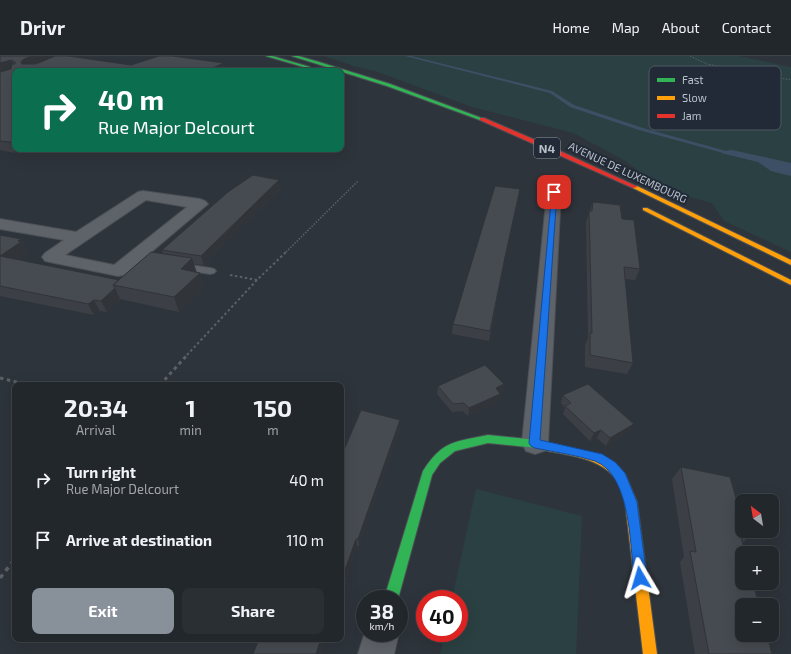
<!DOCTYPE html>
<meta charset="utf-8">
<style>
body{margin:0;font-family:"Exo 2",sans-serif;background:#2a2f34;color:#f1f3f6;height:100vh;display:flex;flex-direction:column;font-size:15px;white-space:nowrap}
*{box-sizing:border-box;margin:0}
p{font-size:13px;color:#a2a5a9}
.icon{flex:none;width:22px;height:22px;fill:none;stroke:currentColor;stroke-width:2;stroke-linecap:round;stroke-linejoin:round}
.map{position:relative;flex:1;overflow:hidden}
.panel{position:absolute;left:12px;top:326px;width:332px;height:260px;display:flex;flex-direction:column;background:#22272c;border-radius:8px;box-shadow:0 4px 16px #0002,0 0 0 1px #3f4448}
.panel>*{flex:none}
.hud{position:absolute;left:12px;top:12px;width:332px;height:84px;border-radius:8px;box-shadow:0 4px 16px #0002,0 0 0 1px #3f4448;background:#0b6e4f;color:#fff;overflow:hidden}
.needle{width:26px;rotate:329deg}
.buttons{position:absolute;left:735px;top:438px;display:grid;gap:8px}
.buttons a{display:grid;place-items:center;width:44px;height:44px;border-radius:8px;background:#22272c;box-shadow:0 4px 16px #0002,0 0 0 1px #3f4448;font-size:20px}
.speed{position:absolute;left:356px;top:534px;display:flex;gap:8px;font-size:20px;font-weight:700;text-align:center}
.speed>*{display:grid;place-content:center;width:52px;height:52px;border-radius:50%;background:#22272c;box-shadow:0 4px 16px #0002,0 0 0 1px #3f4448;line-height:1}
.speed small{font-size:10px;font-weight:400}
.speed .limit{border:6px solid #d22;background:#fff;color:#111}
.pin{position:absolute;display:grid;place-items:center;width:34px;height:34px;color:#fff;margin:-17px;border-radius:8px;box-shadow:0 2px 6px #0006}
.me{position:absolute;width:44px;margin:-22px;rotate:353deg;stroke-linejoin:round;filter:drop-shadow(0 0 3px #0008)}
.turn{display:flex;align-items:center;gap:14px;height:84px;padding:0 20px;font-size:18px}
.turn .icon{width:52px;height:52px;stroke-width:2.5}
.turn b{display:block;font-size:28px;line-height:34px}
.eta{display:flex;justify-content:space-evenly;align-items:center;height:68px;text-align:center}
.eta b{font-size:24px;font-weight:700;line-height:28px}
.action{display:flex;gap:8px;margin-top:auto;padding:8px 20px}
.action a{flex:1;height:46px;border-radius:8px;background:#889099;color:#fff;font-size:16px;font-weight:700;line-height:46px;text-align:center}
.action a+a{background:#2a2f34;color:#f1f3f6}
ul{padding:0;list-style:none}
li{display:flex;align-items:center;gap:12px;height:60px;padding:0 20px}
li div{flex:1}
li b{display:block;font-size:15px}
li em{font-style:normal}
header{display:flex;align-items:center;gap:24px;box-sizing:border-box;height:56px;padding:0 20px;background:#22272c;border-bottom:1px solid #3f4448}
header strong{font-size:19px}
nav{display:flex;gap:22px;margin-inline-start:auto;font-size:14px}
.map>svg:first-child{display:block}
.green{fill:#2b4042}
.water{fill:#3d4f65}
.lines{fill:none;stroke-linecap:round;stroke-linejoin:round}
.stream{fill:#3d4f65;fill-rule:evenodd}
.lane-casing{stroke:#4c5056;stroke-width:2}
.street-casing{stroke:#4c5056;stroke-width:2}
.fast-casing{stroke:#4c5056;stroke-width:2}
.slow-casing{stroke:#4c5056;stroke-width:2}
.jam-casing{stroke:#4c5056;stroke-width:2}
.path-far4{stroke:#5c6166;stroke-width:1;stroke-dasharray:1.5 1.5;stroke-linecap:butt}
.path-far3{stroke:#5c6166;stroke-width:1.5;stroke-dasharray:1.5 1.5;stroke-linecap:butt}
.path-far2{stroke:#5c6166;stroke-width:2;stroke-dasharray:2.5 2.5;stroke-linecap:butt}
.path-far1{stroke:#5c6166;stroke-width:3;stroke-dasharray:3.5 3.5;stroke-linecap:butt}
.path{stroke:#5c6166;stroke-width:3.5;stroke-dasharray:4.5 4.5;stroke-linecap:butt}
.lane{fill:#5e6269;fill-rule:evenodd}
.street{fill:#5e6269;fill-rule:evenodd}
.fast{fill:#30b455;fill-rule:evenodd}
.slow{fill:#ff9f0a;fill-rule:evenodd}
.jam{fill:#e5322d;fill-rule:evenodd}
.wall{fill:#3c4046}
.shaded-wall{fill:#313439}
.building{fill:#464b51;stroke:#313439}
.route{fill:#1a73e8;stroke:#114b97}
.labels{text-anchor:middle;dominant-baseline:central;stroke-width:4;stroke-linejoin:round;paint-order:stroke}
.far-street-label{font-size:11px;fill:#b9c1cb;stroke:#212a36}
.shield{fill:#212a36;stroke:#8b949e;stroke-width:1}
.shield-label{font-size:12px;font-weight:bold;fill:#b9c1cb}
.key{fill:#212a36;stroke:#4f5763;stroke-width:1}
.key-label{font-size:11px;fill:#b9c1cb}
</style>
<header>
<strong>Drivr</strong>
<nav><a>Home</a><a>Map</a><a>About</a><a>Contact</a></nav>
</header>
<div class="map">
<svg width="791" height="598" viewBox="0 0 791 598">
<rect width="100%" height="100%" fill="#2e343b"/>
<path class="green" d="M 324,0 L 739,0 L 791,11 L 791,196 L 724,165 L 712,147 L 664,134 L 624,104 L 573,77 L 472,51 L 378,16 L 354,10 Z
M 476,433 L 582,460 L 576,598 L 440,598 L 445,577 L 459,577 L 459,543 L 452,543 Z"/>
<path class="water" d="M 732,94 L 791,107 L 791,120 L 771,115 L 758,106 L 721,97 L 723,95 Z"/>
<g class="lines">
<path class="stream" d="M 405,0 L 411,0 L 552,35 L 574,49 L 643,72 L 737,98 L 734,100 L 639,74 L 570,51 L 550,37 Z"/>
<g class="lane-casing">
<path id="lane" d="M 177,207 L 210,212 L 214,213 L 216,215 L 214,217 L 210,218 L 173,212 L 171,210 L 173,208 Z"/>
</g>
<g class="street-casing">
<path id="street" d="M 554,132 L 559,133 L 561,136 L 548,387 L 544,395 L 535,398 L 526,395 L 522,387 L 547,136 L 549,133 Z
M 143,135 L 200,143 L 205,145 L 208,148 L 124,219 L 118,220 L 45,205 L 42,201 L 45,197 L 64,184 L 0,173 L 0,163 L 76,176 L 138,136 ZM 146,144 L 187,151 L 114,209 L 65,199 Z
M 365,576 L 399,576 L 394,598 L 358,598 Z"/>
</g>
<g class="fast-casing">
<path id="fast" d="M 266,0 L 272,0 L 310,11 L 307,12 Z
M 292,0 L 298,0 L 319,6 L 390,28 L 484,63 L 480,64 L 387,30 Z
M 488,379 L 537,384 L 541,385 L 542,388 L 541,391 L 537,392 L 488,387 L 455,395 L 440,407 L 432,419 L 398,543 L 384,543 L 423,415 C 443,384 455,386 488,379 Z"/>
</g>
<g class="slow-casing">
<path id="slow" d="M 633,130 L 637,130 L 791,204 L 791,209 L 633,132 Z
M 643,152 L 647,152 L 791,224 L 791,229 L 643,154 Z
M 537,384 L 602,399 L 615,407 L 625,418 L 637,446 L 657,598 L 643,598 L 625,446 C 622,439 620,429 616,423 C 597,398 560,400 533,391 L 532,388 L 533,385 Z"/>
</g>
<g class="jam-casing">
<path id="jam" d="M 480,62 L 484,62 L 549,90 L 638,131 L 633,132 L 480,64 Z"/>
</g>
<path class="path-far4" d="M 690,0 L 707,8 L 791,24"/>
<path class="path-far3" d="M 286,196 L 358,125"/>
<path class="path-far2" d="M 230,219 L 257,224
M 187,299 L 257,224 L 287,195"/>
<path class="path-far1" d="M 0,322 L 29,329
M 160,329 L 188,298"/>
<path class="path" d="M 0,522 L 15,503"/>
<use href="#lane" class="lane"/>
<use href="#street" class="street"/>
<use href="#fast" class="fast"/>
<use href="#slow" class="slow"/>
<use href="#jam" class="jam"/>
</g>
<path class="wall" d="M 0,0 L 131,9 L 224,7 L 226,15 L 15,15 L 15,93 L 24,93 L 15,97 L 0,94 Z
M 281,133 L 204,209 L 193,208 L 196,216 L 205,232 L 179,256 L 120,243 L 107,256 L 100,255 L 94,259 L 0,240 L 0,179 L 21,183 L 27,193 L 26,194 L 28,196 L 16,204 L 119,224 L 163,198 L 162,194 Z
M 520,133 L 503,210 L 489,285 L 452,278 L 453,268 Z
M 593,146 L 622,163 L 640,213 L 635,224 L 625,223 L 633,307 L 627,318 L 585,311 L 585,289 L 588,282 L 586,166 Z
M 504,328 L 502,336 L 500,337 L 499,346 L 468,360 L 463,355 L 452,356 L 437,338 L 438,330 Z
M 563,339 L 630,376 L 606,390 L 597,382 L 590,385 L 563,358 L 565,352 L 561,347 Z
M 400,364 L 400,372 L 359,490 L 357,490 L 346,524 L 341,522 L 341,401 Z
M 681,411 L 747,482 L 743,487 L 772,598 L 695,598 L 680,506 L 684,501 L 672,423 Z"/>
<path class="shaded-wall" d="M 33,0 L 45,0 L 47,4 L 27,12 L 21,6 L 24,3 Z
M 11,4 L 15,13 L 0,17 L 0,7 Z
M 224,7 L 226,15 L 206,15 Z
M 15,84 L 15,93 L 24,93 L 15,97 L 10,86 Z
M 279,124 L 281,133 L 204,209 L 201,200 Z
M 21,183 L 27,193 L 26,194 L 28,196 L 6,211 L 0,202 L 0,200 Z
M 192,202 L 197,217 L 181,213 Z
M 200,217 L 205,232 L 179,256 L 174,241 Z
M 115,232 L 120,243 L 107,256 L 101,245 Z
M 94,244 L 100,255 L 94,259 L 88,248 Z
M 504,328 L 502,336 L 494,340 L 496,332 Z
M 500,338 L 499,346 L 468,360 L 469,352 Z
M 400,364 L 400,372 L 359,490 L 358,483 Z
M 634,368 L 630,376 L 606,390 L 610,382 Z
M 601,374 L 597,382 L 590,385 L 594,377 Z
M 356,483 L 357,490 L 346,524 L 344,517 Z
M 321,583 L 327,583 L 322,598 L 316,598 Z"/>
<path class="building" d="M 0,0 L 33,0 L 24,3 L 21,6 L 22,8 L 36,8 L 55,0 L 68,0 L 131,9 L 159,0 L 172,0 L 224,7 L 206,15 L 15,15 L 15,84 L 10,86 L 0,85 L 0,16 L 11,13 L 12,8 L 15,8 L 15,6 L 11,4 L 0,7 Z
M 253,119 L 279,124 L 201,200 L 162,194 L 228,136 Z
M 495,130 L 520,133 L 505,201 L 490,275 L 453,268 Z
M 593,146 L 620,149 L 622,163 L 634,164 L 640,213 L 624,211 L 633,307 L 590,299 L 590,277 L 592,277 L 589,155 L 592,155 Z
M 0,179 L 21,183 L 18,185 L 21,186 L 0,200 Z
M 151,196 L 192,202 L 181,213 L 200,217 L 174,241 L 113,229 Z
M 0,200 L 119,224 L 113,229 L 115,232 L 101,245 L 94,244 L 88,248 L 0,230 Z
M 485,309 L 504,328 L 496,332 L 500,338 L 469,352 L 464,347 L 453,348 L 438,330 Z
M 588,328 L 634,368 L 610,382 L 601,374 L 594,377 L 565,350 L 571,347 L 563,339 Z
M 361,354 L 400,364 L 358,483 L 356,483 L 344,517 L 341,516 L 341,401 Z
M 681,411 L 730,421 L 742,463 L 742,475 L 745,475 L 747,482 L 741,481 L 745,497 L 742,497 L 742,527 L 753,527 L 759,549 L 742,549 L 742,579 L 767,579 L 772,598 L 709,598 L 690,495 L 696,496 Z
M 259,583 L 321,583 L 316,598 L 253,598 Z"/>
<path class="route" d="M 552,135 L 557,136 L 540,384 L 602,398 L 615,406 L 625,417 L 637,446 L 647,522 L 645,527 L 640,529 L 636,527 L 634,522 C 630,489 631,419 595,405 C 576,399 554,396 535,392 L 531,390 L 529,387 Z"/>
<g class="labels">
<g class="far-street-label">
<text transform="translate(628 116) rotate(25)">AVENUE DE LUXEMBOURG</text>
</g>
<rect class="shield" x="534" y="82" width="26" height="20" rx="3"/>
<g class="shield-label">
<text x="547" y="92">N4</text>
</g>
</g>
<rect x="649" y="10" width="132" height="64" rx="6" class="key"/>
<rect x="657" y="22" width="18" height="4" fill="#30b455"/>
<rect x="657" y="40" width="18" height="4" fill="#ff9f0a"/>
<rect x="657" y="58" width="18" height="4" fill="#e5322d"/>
<g class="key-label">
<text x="682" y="28">Fast</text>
<text x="682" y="46">Slow</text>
<text x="682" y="64">Jam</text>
</g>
</svg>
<div class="buttons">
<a><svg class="needle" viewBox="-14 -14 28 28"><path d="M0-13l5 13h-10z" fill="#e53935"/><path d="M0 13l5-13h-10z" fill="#a2a5a9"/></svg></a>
<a>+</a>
<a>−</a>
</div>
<div class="speed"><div>38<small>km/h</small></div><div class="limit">40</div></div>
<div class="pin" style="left:554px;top:136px;background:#d93025"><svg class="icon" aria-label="arrive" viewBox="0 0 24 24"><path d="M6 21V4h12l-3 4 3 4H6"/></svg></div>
<svg class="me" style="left:640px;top:522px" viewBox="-20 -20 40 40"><path d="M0-17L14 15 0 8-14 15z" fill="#1a73e8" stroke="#fff" stroke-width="4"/></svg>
<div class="hud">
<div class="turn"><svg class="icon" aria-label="right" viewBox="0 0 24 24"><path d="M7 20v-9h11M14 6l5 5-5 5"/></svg><div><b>40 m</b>Rue Major Delcourt</div></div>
</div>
<section class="panel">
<div class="eta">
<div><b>20:34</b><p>Arrival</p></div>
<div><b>1</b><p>min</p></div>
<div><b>150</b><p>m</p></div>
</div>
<ul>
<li><svg class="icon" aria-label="right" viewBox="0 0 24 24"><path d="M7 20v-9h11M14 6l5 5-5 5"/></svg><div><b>Turn right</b><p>Rue Major Delcourt</p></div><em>40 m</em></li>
<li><svg class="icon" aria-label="arrive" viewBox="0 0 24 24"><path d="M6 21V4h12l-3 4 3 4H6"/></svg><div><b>Arrive at destination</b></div><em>110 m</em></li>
</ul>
<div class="action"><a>Exit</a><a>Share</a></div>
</section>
</div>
